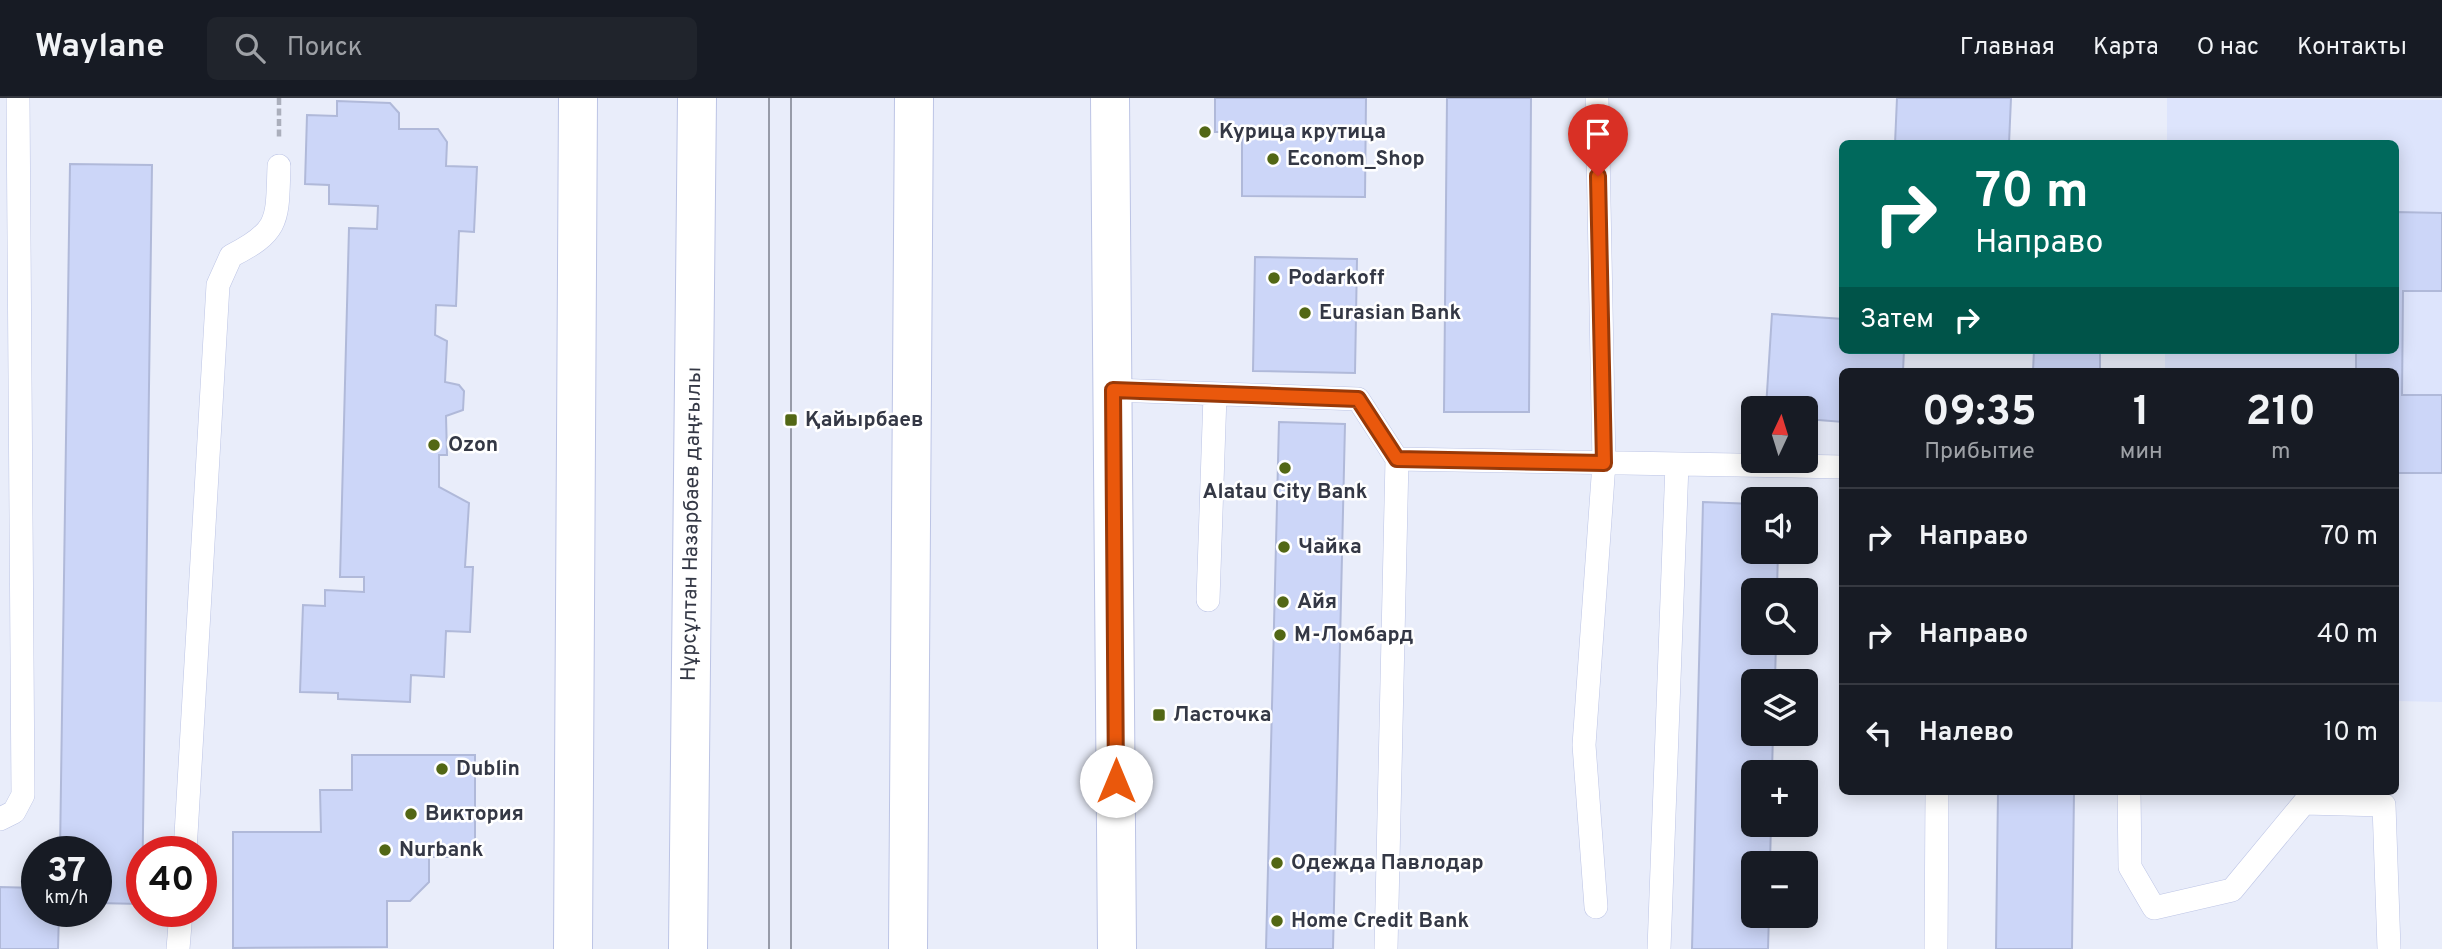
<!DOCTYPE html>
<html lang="ru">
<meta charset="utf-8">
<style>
body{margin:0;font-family:Overpass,sans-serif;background:#20242c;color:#f1f3f6;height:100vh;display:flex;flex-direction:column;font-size:26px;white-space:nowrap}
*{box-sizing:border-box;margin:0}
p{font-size:23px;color:#9ea1a6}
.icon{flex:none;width:38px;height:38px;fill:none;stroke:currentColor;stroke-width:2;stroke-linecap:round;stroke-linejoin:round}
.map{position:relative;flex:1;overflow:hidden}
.side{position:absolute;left:1839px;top:270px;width:560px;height:427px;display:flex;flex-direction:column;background:#171b24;border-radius:10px;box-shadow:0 4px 18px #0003}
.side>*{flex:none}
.banner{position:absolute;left:1839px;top:42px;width:560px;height:214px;border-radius:10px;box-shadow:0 4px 18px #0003;background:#00695c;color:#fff;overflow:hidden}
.needle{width:46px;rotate:4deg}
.tools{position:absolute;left:1741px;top:298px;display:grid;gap:14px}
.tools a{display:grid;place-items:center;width:77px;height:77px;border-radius:10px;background:#171b24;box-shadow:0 4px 18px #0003;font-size:35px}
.speed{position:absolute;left:21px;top:738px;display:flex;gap:14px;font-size:35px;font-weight:700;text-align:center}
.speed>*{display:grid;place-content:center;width:91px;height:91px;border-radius:50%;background:#171b24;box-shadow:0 4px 18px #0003;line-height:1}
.speed small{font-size:18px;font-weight:400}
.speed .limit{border:10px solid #d22;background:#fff;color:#111}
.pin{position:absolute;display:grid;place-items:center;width:60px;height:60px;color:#fff;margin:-72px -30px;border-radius:50% 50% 50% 0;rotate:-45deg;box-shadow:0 0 7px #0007}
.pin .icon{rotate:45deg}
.me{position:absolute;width:77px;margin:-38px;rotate:0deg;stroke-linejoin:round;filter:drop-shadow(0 0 5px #0008)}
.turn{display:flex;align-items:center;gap:24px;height:147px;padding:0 21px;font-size:32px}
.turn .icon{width:91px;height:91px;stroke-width:2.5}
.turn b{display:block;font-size:49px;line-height:60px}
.then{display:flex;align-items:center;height:66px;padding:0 21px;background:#0003;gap:14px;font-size:26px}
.eta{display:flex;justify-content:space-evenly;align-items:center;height:119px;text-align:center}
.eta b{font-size:42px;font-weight:700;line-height:49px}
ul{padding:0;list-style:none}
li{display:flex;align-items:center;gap:21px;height:98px;padding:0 21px;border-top:2px solid #363941}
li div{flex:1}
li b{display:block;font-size:26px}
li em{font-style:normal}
header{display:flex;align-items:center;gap:42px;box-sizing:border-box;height:98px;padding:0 35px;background:#171b24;border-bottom:2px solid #363941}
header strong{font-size:33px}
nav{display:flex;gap:38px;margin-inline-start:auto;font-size:24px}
.search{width:490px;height:63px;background:#20242c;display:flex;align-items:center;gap:18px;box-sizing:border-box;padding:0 24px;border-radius:10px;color:#9ea1a6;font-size:26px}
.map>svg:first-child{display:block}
.built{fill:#dde4fc}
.building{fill:#ccd6f8;stroke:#b0b9d9;stroke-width:2}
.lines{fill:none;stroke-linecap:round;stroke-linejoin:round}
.service-casing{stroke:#bcc4e5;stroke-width:24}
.tertiary-casing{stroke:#bcc4e5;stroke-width:40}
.primary-casing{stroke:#bcc4e5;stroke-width:40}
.path{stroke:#abafbc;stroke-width:4.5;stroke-dasharray:7 3.5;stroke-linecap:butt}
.service{stroke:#fff;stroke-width:23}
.tertiary{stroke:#fff;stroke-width:38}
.primary{stroke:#fff;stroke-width:38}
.tram{stroke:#979ba8;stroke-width:2}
.route-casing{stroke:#983908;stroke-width:18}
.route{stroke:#ea580c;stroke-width:12}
.poi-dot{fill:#526715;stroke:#fff;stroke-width:2.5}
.labels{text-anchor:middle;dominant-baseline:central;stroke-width:5;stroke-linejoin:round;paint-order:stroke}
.poi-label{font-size:21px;font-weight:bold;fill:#343845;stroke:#fff;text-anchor:start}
.street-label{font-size:21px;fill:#343845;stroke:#fff}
</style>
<header>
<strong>Waylane</strong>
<div class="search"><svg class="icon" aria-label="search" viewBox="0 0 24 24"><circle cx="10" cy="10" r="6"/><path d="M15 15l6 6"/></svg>Поиск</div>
<nav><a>Главная</a><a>Карта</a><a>О нас</a><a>Контакты</a></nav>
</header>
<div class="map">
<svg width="2442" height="851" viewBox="0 0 2442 851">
<rect width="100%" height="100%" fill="#e9edfa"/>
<path class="built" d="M 2167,0 L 2442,2 L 2442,604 L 2396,603 L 2396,273 L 2165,273 L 2165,252 L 2396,252 L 2396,46 L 2167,45 Z"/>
<path class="building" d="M 1215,0 L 1366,0 L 1365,99 L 1242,98 L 1242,34 L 1215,34 Z
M 1447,0 L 1531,0 L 1529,314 L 1444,314 Z
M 1897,0 L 2011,0 L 2009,46 L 1895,46 Z
M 337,3 L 390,5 L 399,15 L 399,31 L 438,31 L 447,44 L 446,68 L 477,69 L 474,134 L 459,133 L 456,208 L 436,207 L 435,237 L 447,243 L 445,284 L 459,287 L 464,293 L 463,312 L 446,318 L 447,357 L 439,357 L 439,389 L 469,405 L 465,469 L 473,469 L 470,534 L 446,533 L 444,579 L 411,577 L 410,604 L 338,601 L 338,595 L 300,594 L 303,507 L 325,508 L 325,492 L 364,494 L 364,479 L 340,479 L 349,130 L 377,131 L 378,108 L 329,106 L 329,87 L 305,86 L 307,17 L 337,18 Z
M 70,66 L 152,67 L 142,806 L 96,805 L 96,754 L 60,754 Z
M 2396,114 L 2442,115 L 2442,193 L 2403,193 L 2402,297 L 2442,297 L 2442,375 L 2396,375 L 2396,273 L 2356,273 L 2356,252 L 2396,252 Z
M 1255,159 L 1357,161 L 1355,275 L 1253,273 Z
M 1772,216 L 1843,221 L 1843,252 L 1904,252 L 1903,273 L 1843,273 L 1843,324 L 1806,321 L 1806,310 L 1766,310 Z
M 2034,252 L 2100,252 L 2100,273 L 2033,273 Z
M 1279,324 L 1345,326 L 1333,851 L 1266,851 Z
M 1703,404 L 1754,406 L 1754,453 L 1778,453 L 1777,492 L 1754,492 L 1754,544 L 1776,544 L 1775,583 L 1754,583 L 1754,635 L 1773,635 L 1772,674 L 1754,674 L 1754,726 L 1771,726 L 1770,765 L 1754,765 L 1754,817 L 1769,817 L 1768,851 L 1692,851 Z
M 352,657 L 475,657 L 475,759 L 429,759 L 429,784 L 410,803 L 387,803 L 387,849 L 233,850 L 233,734 L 321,734 L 320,692 L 352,692 Z
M 1998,693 L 2074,693 L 2072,851 L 1996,851 Z
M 0,789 L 37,790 L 37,814 L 59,814 L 58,851 L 0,851 Z"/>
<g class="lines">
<g class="service-casing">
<path id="service" d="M 1113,292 L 1358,301 L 1397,361 L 1843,369
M 1208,502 L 1215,297
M 2129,693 L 2130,769 L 2154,810 L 2232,792 L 2304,705 L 2384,707 L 2389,851
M 0,721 L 14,714 L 23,697 L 18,0
M 185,754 L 218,187 L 231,158 C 281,133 277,121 279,68
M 1596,809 L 1584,647 L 1604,365 L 1597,0
M 178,851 L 181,814
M 1386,851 L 1397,361
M 1659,851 L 1677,366
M 1936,851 L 1937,693"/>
</g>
<g class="tertiary-casing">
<path id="tertiary" d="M 1110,0 L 1117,851
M 573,851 L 578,0"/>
</g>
<g class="primary-casing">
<path id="primary" d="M 688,851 L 697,0
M 908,851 L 914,0"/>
</g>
<path class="path" d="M 279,0 L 279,39"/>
<use href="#service" class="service"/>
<use href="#tertiary" class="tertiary"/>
<use href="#primary" class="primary"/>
<path class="tram" d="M 769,0 L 769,851
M 791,851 L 791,0"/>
</g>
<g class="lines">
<g class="route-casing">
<path id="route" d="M 1116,683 L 1113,292 L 1358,301 L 1397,361 L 1604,365 L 1598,78"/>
</g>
<use href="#route" class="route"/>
</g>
<g class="poi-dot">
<circle cx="1205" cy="34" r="7"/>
<circle cx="1273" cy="61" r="7"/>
<circle cx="1274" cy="180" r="7"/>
<circle cx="1305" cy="215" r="7"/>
<rect x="784" y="315" width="14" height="14" rx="3.5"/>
<circle cx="434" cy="347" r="7"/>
<circle cx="1285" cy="370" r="7"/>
<circle cx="1284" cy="449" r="7"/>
<circle cx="1283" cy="504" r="7"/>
<circle cx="1280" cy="537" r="7"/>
<rect x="1152" y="610" width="14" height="14" rx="3.5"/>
<circle cx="442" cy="671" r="7"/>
<circle cx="411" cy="716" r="7"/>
<circle cx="385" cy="752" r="7"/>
<circle cx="1277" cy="765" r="7"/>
<circle cx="1277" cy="823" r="7"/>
</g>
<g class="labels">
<g class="poi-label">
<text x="1219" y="34">Курица крутица</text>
<text x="1287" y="61">Econom_Shop</text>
<text x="1288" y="180">Podarkoff</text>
<text x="1319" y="215">Eurasian Bank</text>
<text x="805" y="322">Қайырбаев</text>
<text x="448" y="347">Ozon</text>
<text x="1285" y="394" text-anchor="middle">Alatau City Bank</text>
<text x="1298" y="449">Чайка</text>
<text x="1297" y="504">Айя</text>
<text x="1294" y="537">М-Ломбард</text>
<text x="1173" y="617">Ласточка</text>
<text x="456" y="671">Dublin</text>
<text x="425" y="716">Виктория</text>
<text x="399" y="752">Nurbank</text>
<text x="1291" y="765">Одежда Павлодар</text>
<text x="1291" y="823">Home Credit Bank</text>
</g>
<g class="street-label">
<text transform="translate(692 426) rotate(-89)">Нұрсұлтан Назарбаев даңғылы</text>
</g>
</g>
</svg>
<div class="tools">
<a><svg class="needle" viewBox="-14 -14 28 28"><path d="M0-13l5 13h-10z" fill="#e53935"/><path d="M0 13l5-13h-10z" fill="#9ea1a6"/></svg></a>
<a><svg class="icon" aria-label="sound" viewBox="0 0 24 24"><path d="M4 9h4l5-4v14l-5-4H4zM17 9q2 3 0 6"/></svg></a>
<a><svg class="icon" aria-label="search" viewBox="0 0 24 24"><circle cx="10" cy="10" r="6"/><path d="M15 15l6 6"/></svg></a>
<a><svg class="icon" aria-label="layers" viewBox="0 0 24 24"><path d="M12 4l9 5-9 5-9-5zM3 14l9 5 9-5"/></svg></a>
<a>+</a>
<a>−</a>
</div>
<div class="speed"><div>37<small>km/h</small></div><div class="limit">40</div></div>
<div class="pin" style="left:1598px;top:78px;background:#d93025"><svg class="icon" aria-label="arrive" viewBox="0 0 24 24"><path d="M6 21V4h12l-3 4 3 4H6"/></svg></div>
<svg class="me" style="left:1116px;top:683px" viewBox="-20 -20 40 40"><circle r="19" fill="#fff"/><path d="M0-13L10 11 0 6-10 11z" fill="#ea580c"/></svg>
<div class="banner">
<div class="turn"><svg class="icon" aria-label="right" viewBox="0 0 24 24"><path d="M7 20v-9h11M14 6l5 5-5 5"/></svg><div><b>70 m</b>Направо</div></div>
<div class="then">Затем<svg class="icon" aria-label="right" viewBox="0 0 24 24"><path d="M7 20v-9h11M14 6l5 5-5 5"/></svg></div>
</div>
<section class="side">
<div class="eta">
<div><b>09:35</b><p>Прибытие</p></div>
<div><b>1</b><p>мин</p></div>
<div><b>210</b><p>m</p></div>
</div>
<ul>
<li><svg class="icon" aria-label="right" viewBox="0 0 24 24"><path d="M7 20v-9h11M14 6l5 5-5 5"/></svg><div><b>Направо</b></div><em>70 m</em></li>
<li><svg class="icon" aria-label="right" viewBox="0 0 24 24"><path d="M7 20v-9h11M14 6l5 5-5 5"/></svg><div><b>Направо</b></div><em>40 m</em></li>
<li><svg class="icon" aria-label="left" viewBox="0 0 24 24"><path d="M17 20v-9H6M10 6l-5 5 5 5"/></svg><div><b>Налево</b></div><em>10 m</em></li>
</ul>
</section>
</div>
